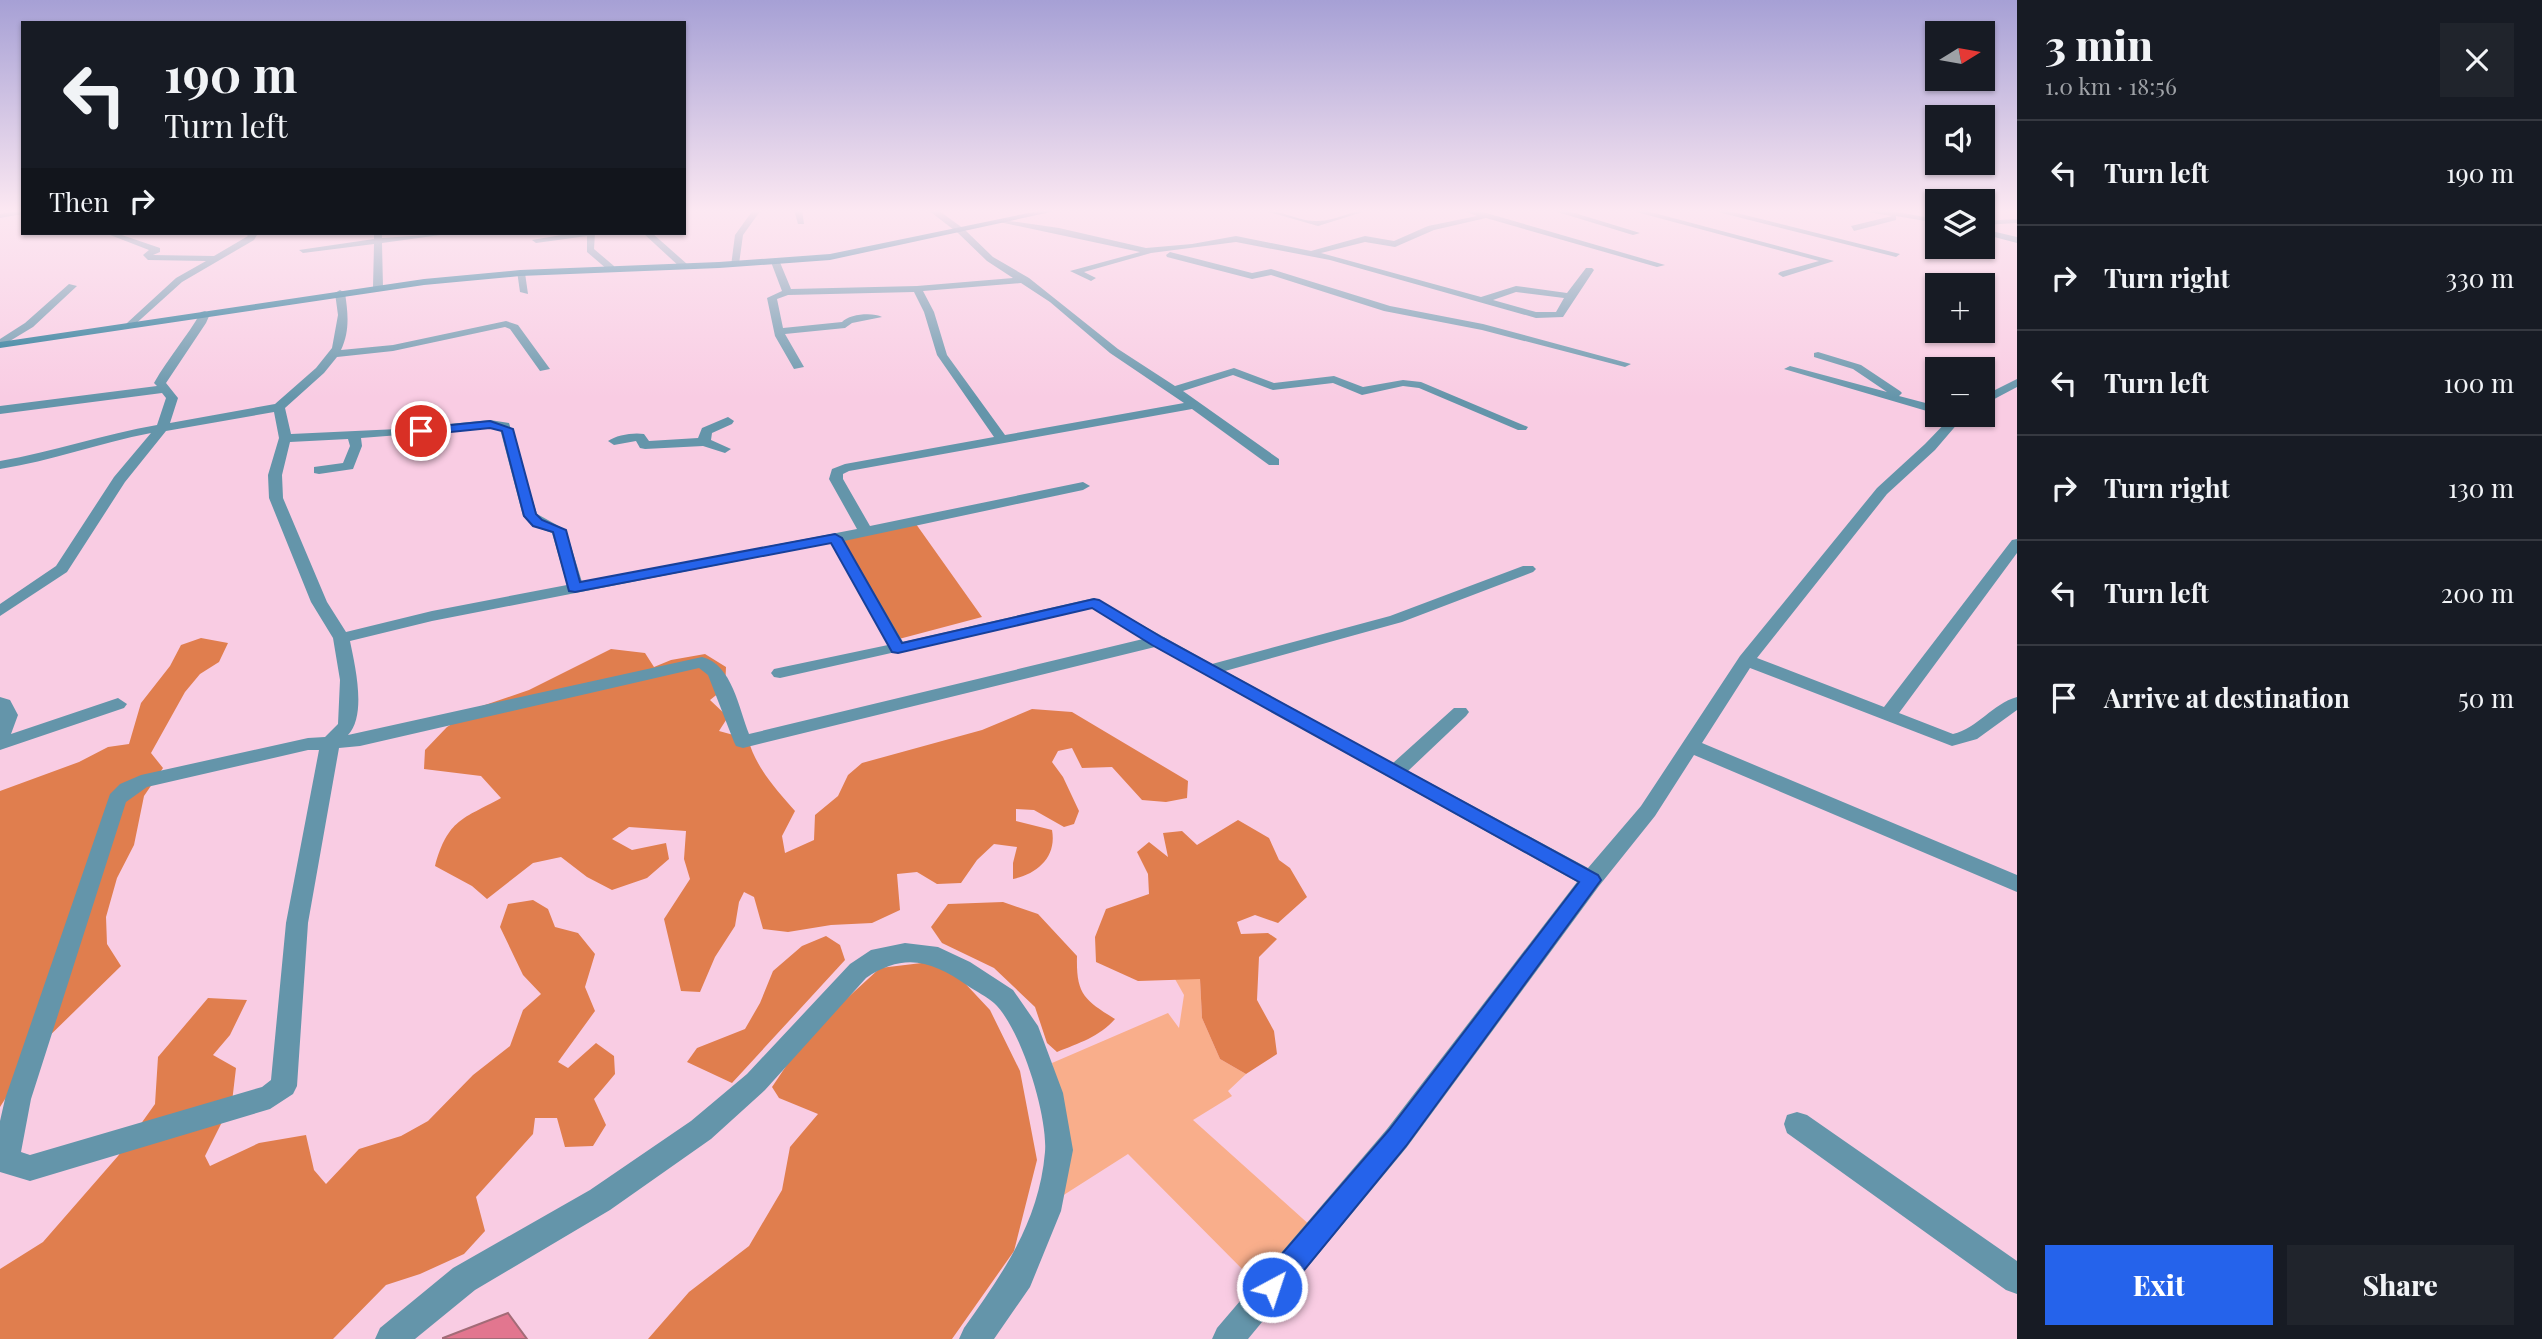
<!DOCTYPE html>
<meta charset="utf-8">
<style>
body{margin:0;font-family:"Playfair Display",serif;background:#20242c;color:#f1f3f6;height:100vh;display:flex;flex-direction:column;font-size:26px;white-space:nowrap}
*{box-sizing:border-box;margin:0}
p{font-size:23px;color:#9ea1a6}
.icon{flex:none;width:38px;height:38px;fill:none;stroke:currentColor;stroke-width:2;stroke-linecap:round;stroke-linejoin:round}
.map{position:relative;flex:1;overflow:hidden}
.drawer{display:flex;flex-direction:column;background:#171b24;width:525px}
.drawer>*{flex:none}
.guide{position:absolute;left:21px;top:21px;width:665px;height:214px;border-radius:0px;box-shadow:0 2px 5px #0004;background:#171b24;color:#f1f3f6;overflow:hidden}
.needle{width:46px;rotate:79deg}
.tools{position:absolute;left:1925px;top:21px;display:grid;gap:14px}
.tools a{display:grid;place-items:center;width:70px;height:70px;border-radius:0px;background:#171b24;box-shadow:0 2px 5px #0004;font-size:35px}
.pin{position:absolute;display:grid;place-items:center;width:60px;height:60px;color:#fff;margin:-30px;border:4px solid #fff;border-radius:50%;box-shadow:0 2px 7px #0007}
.me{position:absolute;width:77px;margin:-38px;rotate:40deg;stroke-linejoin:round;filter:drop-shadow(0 0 5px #0008)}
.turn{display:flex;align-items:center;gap:24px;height:147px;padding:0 28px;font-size:32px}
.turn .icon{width:91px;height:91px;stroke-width:2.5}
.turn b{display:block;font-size:49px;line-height:60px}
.then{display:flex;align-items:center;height:66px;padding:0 28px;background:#0003;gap:14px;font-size:26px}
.round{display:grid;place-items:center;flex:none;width:74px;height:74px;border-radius:0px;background:#20242c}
.headline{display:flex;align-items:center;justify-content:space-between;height:119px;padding:0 28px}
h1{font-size:42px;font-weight:800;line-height:52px}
.primary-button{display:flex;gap:14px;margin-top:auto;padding:14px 28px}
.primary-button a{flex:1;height:80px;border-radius:0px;background:#2563eb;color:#fff;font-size:28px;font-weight:800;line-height:80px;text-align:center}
.primary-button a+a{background:#20242c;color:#f1f3f6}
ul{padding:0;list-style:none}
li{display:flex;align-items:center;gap:21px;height:105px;padding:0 28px;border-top:2px solid #363941}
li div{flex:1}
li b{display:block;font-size:26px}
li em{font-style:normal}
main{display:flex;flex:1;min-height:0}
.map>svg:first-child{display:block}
.green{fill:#f9ae8b}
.forest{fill:#e07e4e}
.building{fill:#e2768f;stroke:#a36b77;stroke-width:2}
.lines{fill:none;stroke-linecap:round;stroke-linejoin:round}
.minor{fill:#6495aa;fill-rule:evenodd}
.secondary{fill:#167291;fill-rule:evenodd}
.route{fill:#2563eb;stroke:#184099;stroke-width:2}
</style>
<main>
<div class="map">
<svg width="2017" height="1339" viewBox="0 0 2017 1339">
<rect width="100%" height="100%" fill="#f9cce3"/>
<path class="green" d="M 1175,979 L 1200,979 L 1202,1018 L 1220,1059 L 1246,1074 L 1228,1091 L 1232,1096 L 1193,1120 L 1312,1227 L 1256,1283 L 1128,1154 L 1059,1198 L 1070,1156 L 1052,1063 L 1168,1013 L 1179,1028 L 1184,995 Z"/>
<path class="forest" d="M 916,524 L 982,617 L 899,639 L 843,539 Z
M 201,638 L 228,643 L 219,662 L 200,674 L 185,692 L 151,753 L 163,768 L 144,796 L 134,845 L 117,878 L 106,917 L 107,944 L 121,966 L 38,1047 L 0,1107 L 0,791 L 79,762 L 108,747 L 129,744 L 141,703 L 170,666 L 181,645 Z
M 611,649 L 645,653 L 654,667 L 671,660 L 705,654 L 726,667 L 725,688 L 710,700 L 728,717 L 719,731 L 748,739 C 756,768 776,789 795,811 L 782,836 L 785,853 L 814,840 L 815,815 L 838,796 L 848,775 L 862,763 L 982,730 L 1032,709 L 1072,712 L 1188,781 L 1187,798 L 1166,802 L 1142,800 L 1112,767 L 1082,768 L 1072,748 L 1058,751 L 1052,762 L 1063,777 L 1079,811 L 1074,824 L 1064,827 L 1034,810 L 1016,809 L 1016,821 L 1052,830 C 1057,857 1037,874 1013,879 L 1013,863 L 1017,847 L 994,844 L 977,860 L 961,883 L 937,884 L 917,872 L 897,874 L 900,910 L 872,923 L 831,925 L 788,932 L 763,929 L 754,897 L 744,892 L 739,902 L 735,926 L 715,957 L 700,992 L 681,991 L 664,919 L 690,879 L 684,859 L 686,831 L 629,827 L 612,839 L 632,850 L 666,843 L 669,859 L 647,878 L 612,890 L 587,877 L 561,857 L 533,863 L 487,899 L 472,886 L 435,866 C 448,819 463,819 501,798 L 481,776 L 424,769 L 425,750 L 447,727 L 479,707 L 529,690 Z
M 1238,820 L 1269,838 L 1279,860 L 1290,868 L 1307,897 L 1278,923 L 1255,915 L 1237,922 L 1241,934 L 1268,933 L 1277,939 L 1259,957 L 1257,1000 L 1274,1031 L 1277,1054 L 1246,1074 L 1220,1059 L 1202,1018 L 1200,979 L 1138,981 L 1096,962 L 1095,937 L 1106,909 L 1149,894 L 1148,874 L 1137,852 L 1149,842 L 1168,857 L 1163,833 L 1182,831 L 1197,845 Z
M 533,900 L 548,909 L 555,927 L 578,933 L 595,954 L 585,987 L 595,1011 L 558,1062 L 568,1068 L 596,1043 L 614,1056 L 615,1074 L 594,1099 L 606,1125 L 593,1146 L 565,1147 L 557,1118 L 535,1118 L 533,1134 L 476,1197 L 485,1231 L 464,1254 L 420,1274 L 386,1285 L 333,1339 L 0,1339 L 0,1269 L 43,1242 L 118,1156 L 155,1104 L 158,1057 L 208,998 L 247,1000 L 230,1035 L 213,1055 L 236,1068 L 232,1102 L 205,1156 L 210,1166 L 259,1143 L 306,1135 L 314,1170 L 326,1184 L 359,1149 L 401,1136 L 428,1121 L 473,1075 L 510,1046 L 523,1010 L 541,994 L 523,975 L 500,927 L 508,904 Z
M 1003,902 L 1038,914 L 1077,956 C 1076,994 1084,1000 1115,1019 C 1099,1037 1079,1043 1057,1052 L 1047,1043 L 1035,1007 L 994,968 L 942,943 L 931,927 L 948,904 Z
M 826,936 L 840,945 L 845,960 L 732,1083 L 687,1062 L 697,1048 L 745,1029 L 760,1003 L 773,971 L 802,946 Z
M 930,962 L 961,979 L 990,1010 L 1020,1071 L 1037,1160 L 1014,1251 L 952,1339 L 648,1339 L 689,1292 L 749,1246 L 782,1190 L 790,1147 L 818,1114 L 779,1098 L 772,1087 L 807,1035 L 880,968 Z"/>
<path class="building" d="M 508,1313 L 527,1339 L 443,1339 L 443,1338 Z"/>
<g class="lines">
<path class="minor" d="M 23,210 L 23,214 L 0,218 L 0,214 Z
M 753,210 L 761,210 L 743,235 L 739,264 L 731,266 L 735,235 Z
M 794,210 L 802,210 L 804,224 L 798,224 Z
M 928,210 L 938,210 L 964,229 L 993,257 L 1029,278 L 1118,349 L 1175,386 L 1234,368 L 1274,383 L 1334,376 L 1363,387 L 1403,380 L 1421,382 L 1528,427 L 1526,430 L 1518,430 L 1419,388 L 1403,386 L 1362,395 L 1333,383 L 1273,390 L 1233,375 L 1183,391 L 1279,459 L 1279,465 L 1269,465 L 1192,409 L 849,471 L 843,474 L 843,479 L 870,526 L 1083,482 L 1090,486 L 1083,490 L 844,541 L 903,642 L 1094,598 L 1212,664 L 1390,616 L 1523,566 L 1533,566 L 1536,569 L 1533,572 L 1402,622 L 1225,671 L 1393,763 L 1454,708 L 1466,708 L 1469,712 L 1466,716 L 1408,771 L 1588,868 L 1641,806 L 1740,656 L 1877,488 L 1925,444 L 1953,415 L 1965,415 L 1935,450 L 1887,494 L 1757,658 L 1884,707 L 2012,540 L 2017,539 L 2017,553 L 1899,713 L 1953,734 C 1978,728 1992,704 2017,697 L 2017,710 L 1977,739 L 1952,746 L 1750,668 L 1702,743 L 2017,875 L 2017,892 L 1694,755 L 1655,816 L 1599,886 L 1407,1147 L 1248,1339 L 1212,1339 L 1217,1328 L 1387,1129 L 1577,882 L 1155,647 L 743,748 L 736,746 L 734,742 L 708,675 L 699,668 L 360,746 L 339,748 L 308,923 L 297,1086 L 293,1094 L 270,1109 L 30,1181 L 0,1172 L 0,1121 L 5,1099 L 110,794 L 120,784 L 141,775 L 308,738 L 325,737 L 338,724 L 340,680 L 333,638 L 311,602 L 269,498 L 268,475 L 279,438 L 274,412 L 166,431 L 125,482 L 67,572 L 0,616 L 0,604 L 56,566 L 114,477 L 151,433 C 99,443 51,461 0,469 L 0,461 C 53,452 104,434 157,425 L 166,398 L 162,393 L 0,414 L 0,406 L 157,386 L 154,383 C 168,358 187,337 201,312 L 205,311 L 210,314 L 206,323 L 166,383 L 178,398 L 170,423 L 275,404 L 316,368 L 332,348 L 338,315 L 335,293 L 340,290 L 345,293 C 348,313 350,331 341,350 L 393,345 L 506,321 L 518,325 L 550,369 L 540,371 L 510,329 L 505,327 L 393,351 L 337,357 L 324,373 L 285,408 L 291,434 L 398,429 L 490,420 L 509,423 L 537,514 L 566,530 L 582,582 L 857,529 L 829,479 L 832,469 L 845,464 L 994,437 L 937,355 L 924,312 L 914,292 L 788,295 L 777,299 L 783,328 L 842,322 C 849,314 873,312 882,317 L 852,323 L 845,328 L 785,334 L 804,367 L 794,369 L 775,336 L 767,298 L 782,291 L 771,262 L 779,260 L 791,289 L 917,286 L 1013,278 L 987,261 L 958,233 ZM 1021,283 L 1050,302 L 1110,353 L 1184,403 L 1005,435 L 947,355 L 934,312 L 923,291 ZM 490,428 L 500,429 L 523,516 L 533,526 L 552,533 L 567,585 L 432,611 L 346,632 L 327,602 L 283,498 L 282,475 L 290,442 L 348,439 L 350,446 L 343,463 L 314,467 L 314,473 L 319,474 L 353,469 L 362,446 L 361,438 ZM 831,543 L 888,645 L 774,669 L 771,673 L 774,677 L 780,678 L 1092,608 L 1143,639 L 749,734 C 739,709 732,664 702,657 L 348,735 C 367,715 355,666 350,641 L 432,621 ZM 308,750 L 319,750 L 286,923 L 271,1080 L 262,1087 L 30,1155 L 21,1152 L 31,1099 L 126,802 L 147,787 Z
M 1262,210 C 1281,210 1301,222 1318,221 C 1336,221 1351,210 1369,210 L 1318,226 Z
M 1462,210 L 1476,210 L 1665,265 L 1657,267 L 1486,218 L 1434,230 L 1395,247 L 1365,242 L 1321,253 L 1481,297 L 1516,286 L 1567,293 L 1586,268 L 1592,268 L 1594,270 L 1563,317 L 1536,318 L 1330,260 L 1236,242 L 1151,253 L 1084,272 L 1096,278 L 1091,281 L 1070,271 L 1140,252 L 999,222 L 1003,220 L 1059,228 L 1146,248 L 1192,244 L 1236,236 L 1311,251 L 1365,236 L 1394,241 L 1428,226 L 1477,216 ZM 1516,292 L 1564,298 L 1556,312 L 1536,312 L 1493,300 Z
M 1551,210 L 1565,210 L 1640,233 L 1633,235 Z
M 1629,210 L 1643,210 L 1834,261 L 1783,277 L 1778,274 L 1780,272 L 1819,261 Z
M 1710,210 L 1725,210 L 1900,254 L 1896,257 Z
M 1855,210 L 1885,210 L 1937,219 L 1937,223 L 1896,216 L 1896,220 L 1854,231 L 1851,226 L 1892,216 Z
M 2017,219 L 2017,223 L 1983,225 L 1983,221 Z
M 1983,229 L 2017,237 L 2017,243 L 1983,234 Z
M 105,233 L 116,233 L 160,248 L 160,252 L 153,255 L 214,256 L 248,236 L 245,233 L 257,235 L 254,240 L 182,282 L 131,328 L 126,325 L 127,323 L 176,278 L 206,261 L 148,260 L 143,255 L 149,250 Z
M 374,233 L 382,233 L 382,238 L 455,233 L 382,243 L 383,288 L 378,291 L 373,288 L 374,244 L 303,253 L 299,250 L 374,239 Z
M 573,233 L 595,233 L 594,249 L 614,266 L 614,270 L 608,270 L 587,252 L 587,236 L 536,243 L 532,240 Z
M 643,233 L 652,233 L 687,264 L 687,268 L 681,268 Z
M 1170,252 L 1252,273 L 1271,269 L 1390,306 L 1483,324 L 1631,364 L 1625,367 L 1482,330 L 1384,311 L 1271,275 L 1252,279 L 1167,257 L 1166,255 Z
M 517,271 L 525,273 L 528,294 L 520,292 Z
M 69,284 L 77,286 L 33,327 L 0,347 L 0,339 L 25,323 Z
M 1818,352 L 1861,365 L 1900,391 L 1902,393 L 1899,396 L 1937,406 L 1937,414 L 1784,369 L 1790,366 L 1887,392 L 1853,369 L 1814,357 L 1814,353 Z
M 2017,379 L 2017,387 L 1983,405 L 1983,396 Z
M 728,417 L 734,421 L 732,424 L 712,433 L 711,440 L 731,449 L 725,453 L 703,446 L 645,449 L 640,448 L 636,441 L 614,445 L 608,441 C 616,435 634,432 644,434 L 649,441 L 698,438 L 702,428 Z
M 0,697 L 10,700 L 18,715 L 11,734 L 118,698 L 127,704 L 124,708 L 0,750 Z
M 905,943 L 938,947 L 970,962 L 1013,990 L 1038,1026 L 1063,1093 L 1073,1150 L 1061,1211 L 1030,1287 L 994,1339 L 959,1339 L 964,1328 C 1003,1273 1039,1222 1045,1152 C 1048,1116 1021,1028 994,1003 C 987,997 976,991 968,986 C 932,961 905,952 866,978 L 765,1090 L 711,1139 L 610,1210 L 475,1290 L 415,1339 L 375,1339 L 380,1328 L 453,1268 L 590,1190 L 691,1121 L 747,1074 L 850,964 L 871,950 Z
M 1797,1112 L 1807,1115 L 2017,1261 L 2017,1294 L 2006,1290 L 1787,1133 L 1784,1124 L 1787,1115 Z"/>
<path class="secondary" d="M 1043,210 L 1060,210 L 830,260 L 719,268 L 520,276 L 424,285 L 0,348 L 0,342 L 424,279 L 520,270 L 719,262 L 830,254 Z"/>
</g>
<linearGradient id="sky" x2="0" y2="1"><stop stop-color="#a6a0d5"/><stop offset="0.53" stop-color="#fce8f2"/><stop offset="1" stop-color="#fce8f2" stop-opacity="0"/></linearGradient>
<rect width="2017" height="398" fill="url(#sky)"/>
<path class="route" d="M 490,421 L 513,429 L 536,514 L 542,520 L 566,530 L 580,582 L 835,534 L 842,538 L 902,643 L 1094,599 L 1099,600 L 1163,638 L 1598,875 L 1601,880 L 1406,1146 L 1282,1297 L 1272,1301 L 1262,1297 L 1258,1287 L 1262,1277 L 1389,1130 L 1579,882 L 1152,645 L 1092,608 L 898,653 L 892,652 L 831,543 L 575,592 L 569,591 L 553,532 L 533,526 L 524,516 L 502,431 L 490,428 L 421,435 L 416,431 L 421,428 Z"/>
</svg>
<div class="tools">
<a><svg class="needle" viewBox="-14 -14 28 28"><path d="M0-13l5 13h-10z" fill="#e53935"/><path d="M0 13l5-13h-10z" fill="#9ea1a6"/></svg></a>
<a><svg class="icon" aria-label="sound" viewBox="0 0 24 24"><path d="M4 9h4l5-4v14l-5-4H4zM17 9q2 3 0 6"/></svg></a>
<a><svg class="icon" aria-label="layers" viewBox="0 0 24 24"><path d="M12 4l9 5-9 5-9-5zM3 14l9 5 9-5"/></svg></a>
<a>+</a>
<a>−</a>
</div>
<div class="pin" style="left:421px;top:431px;background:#d93025"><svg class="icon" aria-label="arrive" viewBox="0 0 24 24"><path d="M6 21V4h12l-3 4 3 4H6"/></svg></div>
<svg class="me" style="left:1272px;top:1287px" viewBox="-20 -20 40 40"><circle r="17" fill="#2563eb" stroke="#fff" stroke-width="3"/><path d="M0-11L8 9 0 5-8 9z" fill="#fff"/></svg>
<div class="guide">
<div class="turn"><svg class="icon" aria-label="left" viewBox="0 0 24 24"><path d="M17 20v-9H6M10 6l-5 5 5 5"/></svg><div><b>190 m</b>Turn left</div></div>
<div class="then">Then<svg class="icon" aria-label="right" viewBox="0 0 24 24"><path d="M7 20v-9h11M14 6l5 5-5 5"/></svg></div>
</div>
</div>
<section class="drawer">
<div class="headline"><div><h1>3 min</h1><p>1.0 km · 18:56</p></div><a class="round"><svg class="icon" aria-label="close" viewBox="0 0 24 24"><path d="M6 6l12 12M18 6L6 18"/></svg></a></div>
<ul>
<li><svg class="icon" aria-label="left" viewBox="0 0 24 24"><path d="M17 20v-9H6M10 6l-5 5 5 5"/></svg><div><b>Turn left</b></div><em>190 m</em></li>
<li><svg class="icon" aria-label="right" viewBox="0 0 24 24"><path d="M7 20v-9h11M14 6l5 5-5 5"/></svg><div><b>Turn right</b></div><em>330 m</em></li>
<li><svg class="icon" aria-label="left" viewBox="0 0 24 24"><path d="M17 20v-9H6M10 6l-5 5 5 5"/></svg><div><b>Turn left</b></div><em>100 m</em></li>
<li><svg class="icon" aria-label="right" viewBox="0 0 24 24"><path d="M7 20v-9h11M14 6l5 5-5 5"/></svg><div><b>Turn right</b></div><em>130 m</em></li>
<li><svg class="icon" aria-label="left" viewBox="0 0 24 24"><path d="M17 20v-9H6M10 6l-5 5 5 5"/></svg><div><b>Turn left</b></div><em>200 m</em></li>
<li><svg class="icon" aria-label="arrive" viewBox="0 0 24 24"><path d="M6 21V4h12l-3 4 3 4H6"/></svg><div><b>Arrive at destination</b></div><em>50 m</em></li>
</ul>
<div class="primary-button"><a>Exit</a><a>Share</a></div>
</section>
</main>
